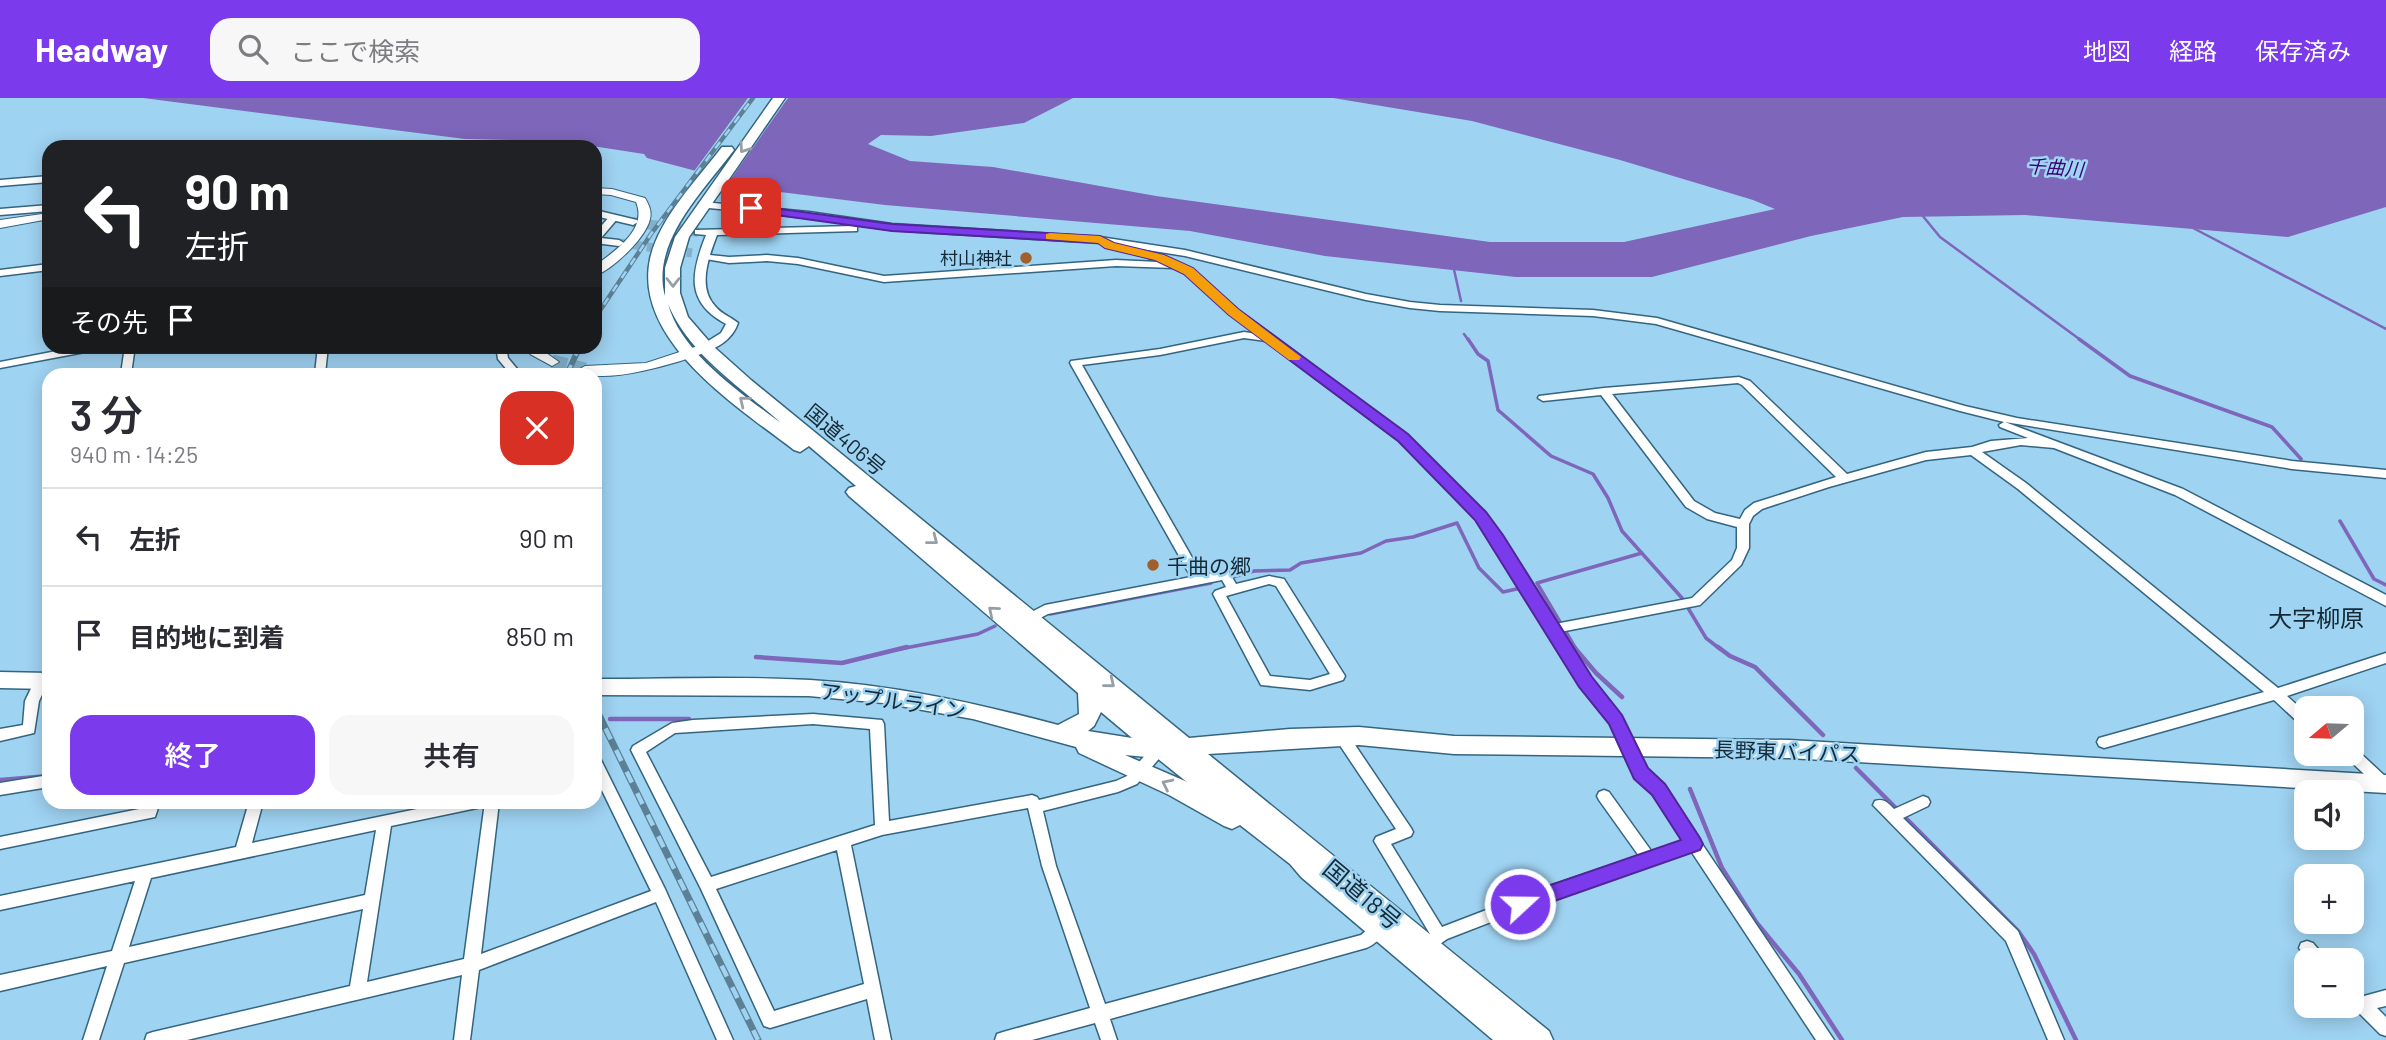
<!DOCTYPE html>
<html lang="ja">
<meta charset="utf-8">
<style>
body{margin:0;font-family:Barlow,"Noto Sans JP",sans-serif;background:#f7f7f7;color:#2b2b33;height:100vh;display:flex;flex-direction:column;font-size:26px;white-space:nowrap}
*{box-sizing:border-box;margin:0}
p{font-size:23px;color:#7c7c81}
.icon{flex:none;width:38px;height:38px;fill:none;stroke:currentColor;stroke-width:2;stroke-linecap:round;stroke-linejoin:round}
.map{position:relative;flex:1;overflow:hidden}
.details{position:absolute;left:42px;top:270px;width:560px;height:441px;display:flex;flex-direction:column;background:#fff;border-radius:21px;box-shadow:0 4px 18px #0003}
.details>*{flex:none}
.top-card{position:absolute;left:42px;top:42px;width:560px;height:214px;border-radius:21px;box-shadow:0 4px 18px #0003;background:#202124;color:#fff;overflow:hidden}
.needle{width:46px;rotate:251deg}
.fabs{position:absolute;left:2294px;top:598px;display:grid;gap:14px}
.fabs a{display:grid;place-items:center;width:70px;height:70px;border-radius:14px;background:#fff;box-shadow:0 4px 18px #0003;font-size:35px}
.pin{position:absolute;display:grid;place-items:center;width:60px;height:60px;color:#fff;margin:-30px;border-radius:14px;box-shadow:0 4px 10px #0006}
.me{position:absolute;width:77px;margin:-38px;rotate:69deg;stroke-linejoin:round;filter:drop-shadow(0 0 5px #0008)}
.turn{display:flex;align-items:center;gap:24px;height:147px;padding:0 28px;font-size:32px}
.turn .icon{width:91px;height:91px;stroke-width:2.5}
.turn b{display:block;font-size:49px;line-height:60px}
.then{display:flex;align-items:center;height:66px;padding:0 28px;background:#0003;gap:14px;font-size:26px}
.round{display:grid;place-items:center;flex:none;width:74px;height:74px;border-radius:21px;background:#f7f7f7}
.head{display:flex;align-items:center;justify-content:space-between;height:119px;padding:0 28px}
h1{font-size:42px;font-weight:600;line-height:52px}
.primary-button{display:flex;gap:14px;margin-top:auto;padding:14px 28px}
.primary-button a{flex:1;height:80px;border-radius:21px;background:#7c3aed;color:#fff;font-size:28px;font-weight:600;line-height:80px;text-align:center}
.primary-button a+a{background:#f7f7f7;color:#2b2b33}
ul{padding:0;list-style:none}
li{display:flex;align-items:center;gap:21px;height:98px;padding:0 28px;border-top:2px solid #e1e1e2}
li div{flex:1}
li b{display:block;font-size:26px}
li em{font-style:normal}
header{display:flex;align-items:center;gap:42px;box-sizing:border-box;height:98px;padding:0 35px;background:#7c3aed;color:#fff}
header strong{font-size:33px}
nav{display:flex;gap:38px;margin-inline-start:auto;font-size:24px}
.search{width:490px;height:63px;background:#f7f7f7;display:flex;align-items:center;gap:18px;box-sizing:border-box;padding:0 24px;border-radius:21px;color:#7c7c81;font-size:26px}
.map>svg:first-child{display:block}
.water{fill:#7e66bb}
.pier{fill:#9fd3f2}
.lines{fill:none;stroke-linecap:round;stroke-linejoin:round}
.stream-far2{stroke:#7e66bb;stroke-width:2.5}
.stream-far1{stroke:#7e66bb;stroke-width:3.5}
.stream{stroke:#7e66bb;stroke-width:4.5}
.minor-tunnel{stroke:#83b1cc;stroke-width:9;stroke-dasharray:9 4.5;stroke-linecap:butt}
.tertiary-tunnel{stroke:#83b1cc;stroke-width:10;stroke-dasharray:10 5;stroke-linecap:butt}
.secondary-tunnel{stroke:#83b1cc;stroke-width:15;stroke-dasharray:15 7;stroke-linecap:butt}
.minor-casing{stroke:#346580;stroke-width:3}
.tertiary-casing{stroke:#346580;stroke-width:3}
.secondary-casing{stroke:#346580;stroke-width:2}
.trunk-casing{stroke:#346580;stroke-width:3}
.minor{fill:#fff;fill-rule:evenodd}
.tertiary{fill:#fff;fill-rule:evenodd}
.secondary{fill:#fff;fill-rule:evenodd}
.trunk{fill:#fff;fill-rule:evenodd}
.rail-far2-casing{stroke:#5c8197;stroke-width:4.5}
.rail-far1-casing{stroke:#5c8197;stroke-width:6}
.rail-casing{stroke:#5c8197;stroke-width:7}
.rail-far2{stroke:#9fd3f2;stroke-width:2.5;stroke-dasharray:8;stroke-linecap:butt}
.rail-far1{stroke:#9fd3f2;stroke-width:3.5;stroke-dasharray:10;stroke-linecap:butt}
.rail{stroke:#9fd3f2;stroke-width:4.5;stroke-dasharray:12;stroke-linecap:butt}
.oneway{stroke:#969fa5}
.route{fill:#7c3aed;stroke:#51269a;stroke-width:2}
.slow{fill:#f59e0b}
.poi-dot{fill:#a15f2c;stroke:#9fd3f2;stroke-width:2.5}
.labels{text-anchor:middle;dominant-baseline:central;stroke-width:5;stroke-linejoin:round;paint-order:stroke}
.far-poi-label{font-size:18px;fill:#152a36;stroke:#9fd3f2;text-anchor:end}
.far-water-label{font-size:19px;font-style:italic;fill:#390673;stroke:#9fd3f2}
.street-label{font-size:21px;fill:#152a36;stroke:#9fd3f2}
.poi-label{font-size:21px;fill:#152a36;stroke:#9fd3f2;text-anchor:start}
.quarter-label{font-size:24px;fill:#152a36;stroke:#9fd3f2}
.near-street-label{font-size:24px;fill:#152a36;stroke:#9fd3f2}
</style>
<header>
<strong>Headway</strong>
<div class="search"><svg class="icon" aria-label="search" viewBox="0 0 24 24"><circle cx="10" cy="10" r="6"/><path d="M15 15l6 6"/></svg>ここで検索</div>
<nav><a>地図</a><a>経路</a><a>保存済み</a></nav>
</header>
<div class="map">
<svg width="2386" height="942" viewBox="0 0 2386 942">
<rect width="100%" height="100%" fill="#9fd3f2"/>
<path class="water" d="M 143,0 L 1073,0 L 1024,25 L 931,38 L 881,37 L 868,46 L 910,63 L 993,69 L 1156,98 L 1490,144 L 1624,144 L 1775,111 L 1753,102 L 1620,62 L 1472,23 L 1333,0 L 2386,0 L 2386,109 L 2288,139 L 2025,117 L 1903,119 L 1811,138 L 1652,179 L 1516,179 L 1325,158 L 1190,133 L 885,107 L 772,93 L 647,60 L 644,56 L 560,43 L 465,41 Z"/>
<path class="pier" d="M 748,0 L 788,0 L 728,85 L 692,76 Z"/>
<g class="lines">
<path class="stream-far2" d="M 1922,117 L 1940,139 L 2082,243
M 2193,130 L 2386,231
M 1453,167 L 1461,203
M 1464,236 L 1469,243"/>
<path class="stream-far1" d="M 1468,241 L 1478,256 L 1488,263 L 1498,312 L 1551,358 L 1593,376 L 1608,400 L 1622,433 L 1682,500 L 1706,540 L 1720,551
M 2079,241 L 2130,278 L 2272,329 L 2301,361
M 2340,423 L 2374,481 L 2386,487
M 1233,479 L 1254,473 L 1290,472 L 1301,465 L 1361,455 L 1386,443 L 1413,439 L 1457,425 L 1479,470 L 1503,494 L 1521,490
M 1050,516 L 1211,485
M 900,551 L 978,536 L 995,528
M 1576,551 L 1537,485 L 1642,455"/>
<path class="stream" d="M 1574,549 L 1596,575 L 1622,599
M 1718,549 L 1730,558 L 1755,569 L 1823,637
M 756,559 L 842,565 L 907,549
M 610,621 L 689,621
M 1856,670 L 2018,833 L 2034,856 L 2076,942
M 0,682 L 49,678
M 1690,691 L 1722,770 L 1756,824 L 1799,876 L 1842,942"/>
<path class="minor-tunnel" d="M 620,145 L 692,155"/>
<path class="tertiary-tunnel" d="M 633,124 L 698,134"/>
<path class="secondary-tunnel" d="M 552,264 L 585,272"/>
<g class="minor-casing">
<path id="minor" d="M 49,78 L 49,84 L 0,88 L 0,82 Z
M 49,107 L 49,113 L 0,117 L 0,111 Z
M 613,117 L 618,120 L 601,140 L 619,142 L 624,145 L 619,148 L 595,145 L 595,135 L 610,118 Z
M 1100,139 L 1185,152 L 1366,196 L 1410,204 L 1440,207 L 1593,212 L 1657,220 L 1965,308 L 2017,320 L 2292,363 L 2386,372 L 2386,380 L 2292,371 L 2005,324 L 2183,391 L 2386,497 L 2386,508 L 2175,397 L 2054,350 L 2021,347 L 1982,354 L 2026,385 L 2278,590 L 2386,555 L 2386,565 L 2287,598 L 2306,615 L 2306,628 L 2301,627 L 2274,602 L 2104,650 L 2099,648 L 2097,644 L 2099,640 L 2264,594 L 2018,391 L 1971,357 L 1926,362 L 1829,389 L 1762,411 L 1753,418 L 1749,426 L 1749,450 L 1741,467 L 1700,507 L 1560,534 L 1590,580 L 1621,618 L 1646,672 L 1663,688 L 1834,942 L 1816,942 L 1691,753 L 1548,802 L 1447,841 L 1425,857 L 1419,855 L 1417,850 L 1419,845 L 1430,836 L 1374,743 L 1376,739 L 1396,731 L 1337,643 L 1335,639 L 1337,635 L 1342,633 L 1347,635 L 1411,730 L 1413,734 L 1411,738 L 1391,746 L 1442,829 L 1546,789 L 1639,758 L 1599,702 L 1597,698 L 1599,694 L 1604,692 L 1609,694 L 1652,754 L 1684,743 L 1653,696 L 1636,680 L 1611,625 L 1580,588 L 1476,421 L 1399,343 L 1266,243 L 1244,240 L 1160,257 L 1082,267 L 1202,477 L 1225,473 L 1229,474 L 1236,486 L 1269,478 L 1284,481 L 1345,578 L 1343,582 L 1310,592 L 1261,587 L 1213,496 L 1215,493 L 1226,489 L 1222,482 L 1048,516 L 1023,529 L 1018,527 L 1017,524 L 1018,521 L 1045,507 L 1191,479 L 1070,265 L 1071,263 L 1160,251 L 1244,234 L 1257,236 L 1230,216 L 1186,175 L 1174,170 L 1116,168 L 884,184 L 798,166 L 767,163 L 729,165 L 700,160 L 700,156 L 729,159 L 767,157 L 798,160 L 884,178 L 1116,162 L 1158,164 L 1144,158 L 1144,154 L 1147,153 L 1192,171 L 1238,212 L 1407,337 L 1484,415 L 1555,526 L 1692,500 L 1732,462 L 1737,450 L 1737,429 L 1707,421 L 1686,409 L 1601,297 L 1543,303 L 1538,300 L 1539,298 L 1604,290 L 1739,279 L 1750,283 L 1847,376 L 1926,354 L 1972,349 L 1991,343 L 2028,340 L 2000,329 L 1999,327 L 2004,324 L 1960,313 L 1656,226 L 1593,218 L 1440,213 L 1410,210 L 1366,202 L 1185,158 L 1097,144 L 1095,142 ZM 1738,285 L 1742,287 L 1836,379 L 1754,405 L 1745,412 L 1740,421 L 1715,415 L 1694,403 L 1612,296 ZM 1269,486 L 1276,488 L 1330,576 L 1310,582 L 1270,578 L 1226,498 Z
M 49,166 L 49,172 L 0,178 L 0,172 Z
M 82,248 L 106,248 L 101,251 L 0,270 L 0,264 Z
M 125,248 L 135,248 L 131,276 L 121,276 Z
M 318,248 L 328,248 L 325,276 L 315,276 Z
M 496,248 L 506,248 L 508,260 L 518,272 L 518,276 L 508,276 L 508,273 L 498,261 Z
M 42,577 L 47,578 L 49,582 L 39,603 L 34,635 L 0,643 L 0,631 L 23,627 L 25,603 L 37,578 Z
M 813,616 L 882,622 L 884,626 L 889,723 L 1032,697 L 1037,699 L 1039,702 L 1116,683 L 1127,678 L 1154,647 L 1159,645 L 1164,647 L 1166,651 L 1164,655 L 1137,686 L 1118,694 L 1043,713 L 1056,768 L 1105,906 L 1361,837 L 1374,826 L 1379,824 L 1384,826 L 1387,831 C 1383,839 1374,847 1366,850 L 1110,921 L 1117,942 L 1101,942 L 1095,925 L 1032,942 L 995,942 L 997,936 L 1003,934 L 1090,910 L 1042,768 L 1028,710 L 882,737 L 851,747 L 891,942 L 875,942 L 867,901 L 770,930 L 764,928 L 701,791 L 631,652 L 633,648 L 672,625 L 693,622 ZM 813,626 L 870,631 L 875,727 L 711,779 L 646,654 L 675,635 ZM 837,752 L 864,886 L 774,913 L 716,791 Z
M 2352,650 L 2357,652 L 2386,679 L 2386,694 L 2381,692 L 2347,660 L 2345,656 L 2352,656 Z
M 595,658 L 600,660 L 665,791 L 733,942 L 717,942 L 656,804 L 479,872 L 470,942 L 454,942 L 462,877 L 187,942 L 145,942 L 147,936 L 153,934 L 350,888 L 363,811 L 124,865 L 99,942 L 83,942 L 107,868 L 0,893 L 0,877 L 112,853 L 135,783 L 0,812 L 0,798 L 236,749 L 249,704 L 263,704 L 252,745 L 451,704 L 484,704 L 482,708 L 477,710 L 391,728 L 367,884 L 464,861 L 485,704 L 499,704 L 481,856 L 651,793 L 595,678 ZM 376,732 L 365,797 L 129,849 L 151,780 Z
M 49,677 L 49,689 L 0,697 L 0,685 Z
M 1923,698 L 1928,700 L 1930,704 L 1928,708 L 1903,720 L 2018,833 L 2064,942 L 2048,942 L 2006,843 L 1873,707 L 1875,703 C 1884,700 1888,705 1894,711 Z
M 146,704 L 160,704 L 155,719 L 0,751 L 0,739 L 144,710 Z
M 2307,843 L 2313,845 L 2328,863 L 2309,863 L 2299,850 L 2301,845 Z
M 2352,889 L 2364,898 L 2386,892 L 2386,908 L 2377,910 L 2386,919 L 2386,938 L 2380,936 L 2352,908 Z"/>
</g>
<g class="tertiary-casing">
<path id="tertiary" d="M 703,104 L 809,114 L 892,126 L 1100,139 L 1105,142 L 1100,145 L 892,132 L 809,120 L 699,109 L 699,105 Z
M 595,112 L 637,122 L 638,124 L 633,127 L 595,118 Z
M 853,128 L 857,129 L 857,133 L 717,137 C 709,158 697,189 715,208 C 721,216 731,219 738,225 C 733,240 716,254 700,252 L 700,248 L 721,235 L 726,226 C 685,204 691,175 706,137 L 695,136 L 695,132 Z"/>
</g>
<g class="secondary-casing">
<path id="secondary" d="M 595,90 L 612,91 L 645,100 C 649,107 652,113 650,121 C 646,140 613,171 595,178 L 595,168 C 614,153 648,132 636,104 L 611,97 L 595,96 Z
M 49,115 L 49,121 L 0,130 L 0,122 Z
M 704,246 L 711,250 L 709,253 C 684,263 600,290 578,272 L 585,268 L 646,265 Z
M 529,248 L 542,248 L 542,252 L 559,264 L 552,268 L 530,256 Z"/>
</g>
<g class="trunk-casing">
<path id="trunk" d="M 773,0 L 785,0 L 689,139 L 680,170 L 680,195 L 688,219 L 714,249 L 751,282 L 1189,640 L 1290,631 L 1359,629 L 1454,638 L 1789,642 L 2386,677 L 2386,695 L 1789,660 L 1454,656 L 1359,647 L 1208,656 L 1549,933 L 1553,942 L 1493,942 L 1301,779 L 1290,766 L 1240,727 L 1232,731 L 1224,728 L 1169,697 L 1079,655 L 1076,649 L 973,621 L 883,605 L 809,598 L 595,597 L 595,581 C 666,581 739,578 810,582 C 894,587 976,605 1058,627 L 1079,616 L 1078,595 L 849,398 L 846,394 L 849,390 L 856,388 L 809,348 L 800,354 L 794,352 C 738,309 633,243 650,161 C 659,120 697,82 722,49 L 732,49 L 734,52 C 705,91 650,144 665,198 L 665,170 L 675,139 ZM 668,206 C 689,257 741,289 781,325 C 742,296 681,255 668,206 ZM 1101,614 L 1132,640 L 1088,633 L 1094,628 ZM 1125,657 L 1157,660 L 1188,685 L 1185,683 Z
M 0,574 L 49,575 L 49,591 L 0,590 Z"/>
</g>
<use href="#minor" class="minor"/>
<use href="#tertiary" class="tertiary"/>
<use href="#secondary" class="secondary"/>
<use href="#trunk" class="trunk"/>
<g class="rail-far2-casing">
<path id="rail-far2" d="M 595,220 L 651,136 L 753,0"/>
</g>
<g class="rail-far1-casing">
<path id="rail-far1" d="M 567,276 L 580,248"/>
</g>
<g class="rail-casing">
<path id="rail" d="M 595,609 L 758,942"/>
</g>
<use href="#rail-far2" class="rail-far2"/>
<use href="#rail-far1" class="rail-far1"/>
<use href="#rail" class="rail"/>
</g>
<defs><path id="oneway-chevron" d="M-2-3.5L2.5 0L-2 3.5" fill="none" stroke-width="1.6" stroke-linecap="round" stroke-linejoin="round" transform="scale(1.75)"/></defs>
<g class="oneway">
<use href="#oneway-chevron" transform="translate(744 50) rotate(125)"/>
<use href="#oneway-chevron" transform="translate(673 184) rotate(90)"/>
<use href="#oneway-chevron" transform="translate(744 303) rotate(-141)"/>
<use href="#oneway-chevron" transform="translate(933 442) rotate(38)"/>
<use href="#oneway-chevron" transform="translate(993 513) rotate(-140)"/>
<use href="#oneway-chevron" transform="translate(1110 585) rotate(39)"/>
<use href="#oneway-chevron" transform="translate(1167 686) rotate(-154)"/>
</g>
<path class="route" d="M 751,107 L 892,126 L 1100,138 L 1114,145 L 1164,157 L 1193,170 L 1238,211 L 1408,336 L 1486,414 L 1503,437 L 1592,579 L 1622,617 L 1648,670 L 1665,686 L 1700,740 L 1703,746 L 1700,752 L 1520,815 L 1513,812 L 1510,806 L 1513,800 L 1681,742 L 1652,697 L 1634,681 L 1609,626 L 1579,589 L 1475,422 L 1398,343 L 1229,217 L 1184,176 L 1155,162 L 1105,150 L 1098,145 L 892,133 L 747,113 L 745,110 Z"/>
<path class="slow" d="M 1050,135 L 1100,138 L 1114,145 L 1164,157 L 1193,170 L 1238,211 L 1301,259 L 1299,262 L 1289,262 L 1229,217 L 1184,176 L 1155,162 L 1105,150 L 1098,145 L 1046,141 L 1046,136 Z"/>
<g class="poi-dot">
<circle cx="1026" cy="160" r="7"/>
<circle cx="1153" cy="467" r="7"/>
</g>
<g class="labels">
<g class="far-poi-label">
<text x="1012" y="160">村山神社</text>
</g>
<g class="far-water-label">
<text transform="translate(2055 69) rotate(4)">千曲川</text>
</g>
<g class="street-label">
<text transform="translate(846 341) rotate(40)">国道406号</text>
<text transform="translate(893 602) rotate(8)">アップルライン</text>
<text transform="translate(1787 653) rotate(2)">長野東バイパス</text>
</g>
<g class="poi-label">
<text x="1167" y="467">千曲の郷</text>
</g>
<g class="quarter-label">
<text x="2316" y="519">大字柳原</text>
</g>
<g class="near-street-label">
<text transform="translate(1363 796) rotate(40)">国道18号</text>
</g>
</g>
</svg>
<div class="fabs">
<a><svg class="needle" viewBox="-14 -14 28 28"><path d="M0-13l5 13h-10z" fill="#e53935"/><path d="M0 13l5-13h-10z" fill="#7c7c81"/></svg></a>
<a><svg class="icon" aria-label="sound" viewBox="0 0 24 24"><path d="M4 9h4l5-4v14l-5-4H4zM17 9q2 3 0 6"/></svg></a>
<a>+</a>
<a>−</a>
</div>
<div class="pin" style="left:751px;top:110px;background:#d93025"><svg class="icon" aria-label="arrive" viewBox="0 0 24 24"><path d="M6 21V4h12l-3 4 3 4H6"/></svg></div>
<svg class="me" style="left:1520px;top:806px" viewBox="-20 -20 40 40"><circle r="17" fill="#7c3aed" stroke="#fff" stroke-width="3"/><path d="M0-11L8 9 0 5-8 9z" fill="#fff"/></svg>
<div class="top-card">
<div class="turn"><svg class="icon" aria-label="left" viewBox="0 0 24 24"><path d="M17 20v-9H6M10 6l-5 5 5 5"/></svg><div><b>90 m</b>左折</div></div>
<div class="then">その先<svg class="icon" aria-label="arrive" viewBox="0 0 24 24"><path d="M6 21V4h12l-3 4 3 4H6"/></svg></div>
</div>
<section class="details">
<div class="head"><div><h1>3 分</h1><p>940 m · 14:25</p></div><a class="round" style="background:#d93025;color:#fff"><svg class="icon" aria-label="close" viewBox="0 0 24 24"><path d="M6 6l12 12M18 6L6 18"/></svg></a></div>
<ul>
<li><svg class="icon" aria-label="left" viewBox="0 0 24 24"><path d="M17 20v-9H6M10 6l-5 5 5 5"/></svg><div><b>左折</b></div><em>90 m</em></li>
<li><svg class="icon" aria-label="arrive" viewBox="0 0 24 24"><path d="M6 21V4h12l-3 4 3 4H6"/></svg><div><b>目的地に到着</b></div><em>850 m</em></li>
</ul>
<div class="primary-button"><a>終了</a><a>共有</a></div>
</section>
</div>
